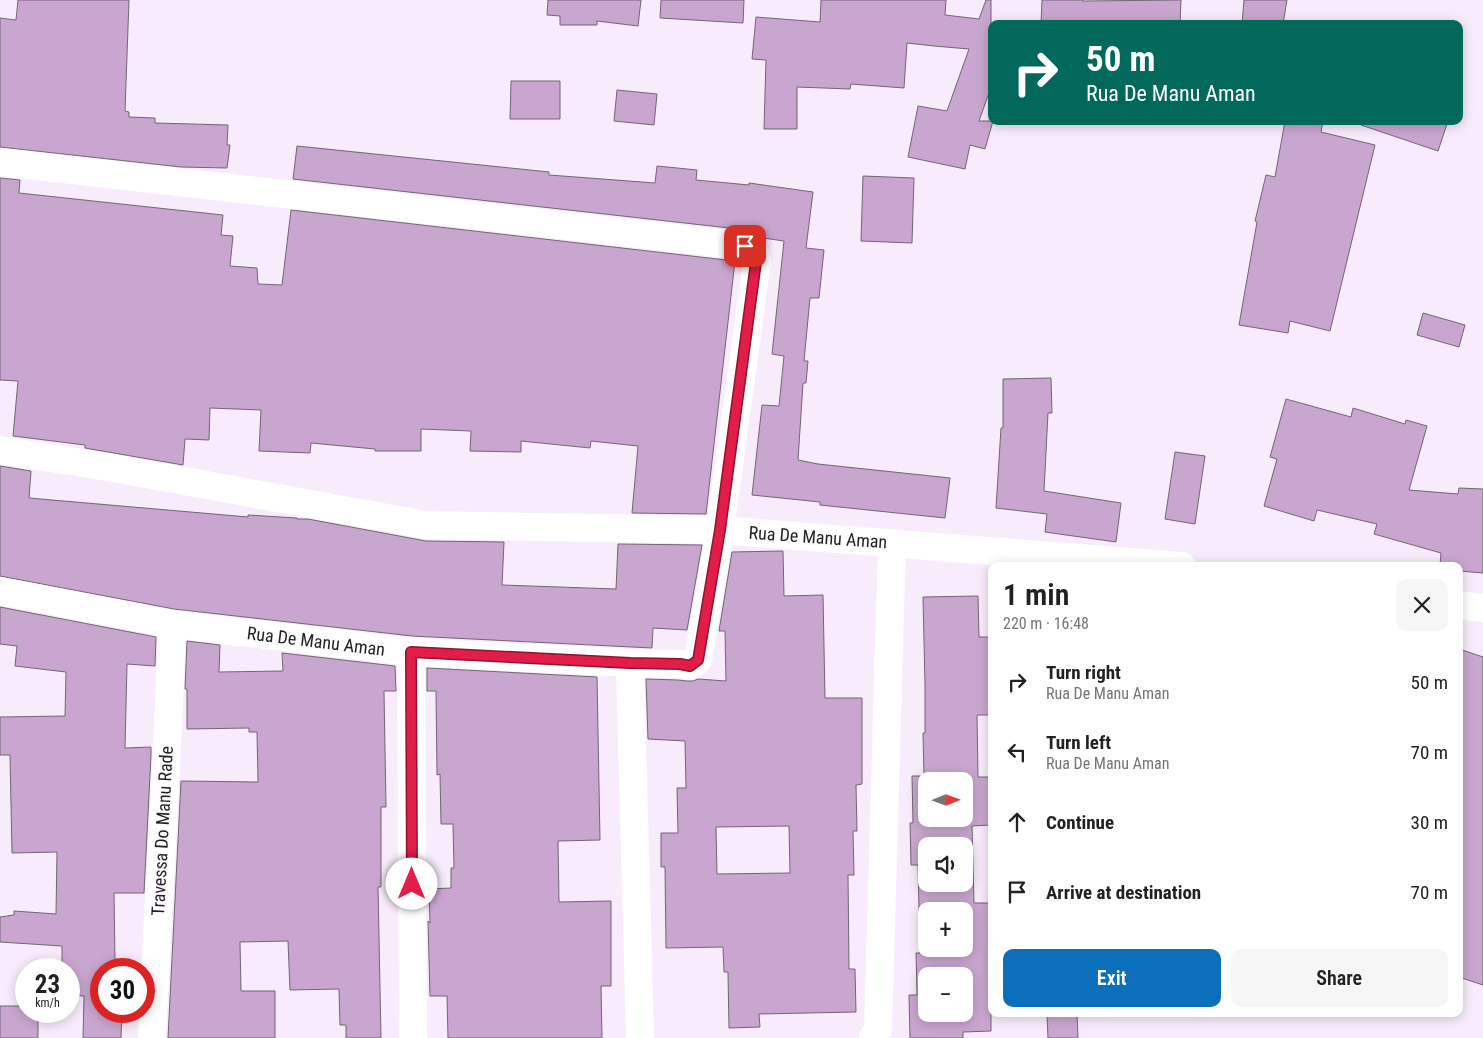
<!DOCTYPE html>
<meta charset="utf-8">
<style>
body{margin:0;font-family:"Roboto Condensed",sans-serif;background:#f6f6f6;color:#202124;height:100vh;display:flex;flex-direction:column;font-size:19px;white-space:nowrap}
*{box-sizing:border-box;margin:0}
p{font-size:16px;color:#757577}
.icon{flex:none;width:28px;height:28px;fill:none;stroke:currentColor;stroke-width:2;stroke-linecap:round;stroke-linejoin:round}
.map{position:relative;flex:1;overflow:hidden}
.sheet{position:absolute;left:988px;top:562px;width:475px;height:455px;display:flex;flex-direction:column;background:#fff;border-radius:10px;box-shadow:0 2px 12px #0003}
.sheet>*{flex:none}
.hud{position:absolute;left:988px;top:20px;width:475px;height:105px;border-radius:10px;box-shadow:0 2px 12px #0003;background:#00695c;color:#fff;overflow:hidden}
.needle{width:32px;rotate:89deg}
.fabs{position:absolute;left:918px;top:772px;display:grid;gap:10px}
.fabs a{display:grid;place-items:center;width:55px;height:55px;border-radius:10px;background:#fff;box-shadow:0 2px 12px #0003;font-size:25px}
.speed{position:absolute;left:15px;top:958px;display:flex;gap:10px;font-size:25px;font-weight:700;text-align:center}
.speed>*{display:grid;place-content:center;width:65px;height:65px;border-radius:50%;background:#fff;box-shadow:0 2px 12px #0003;line-height:1}
.speed small{font-size:12px;font-weight:400}
.speed .limit{border:8px solid #d22;background:#fff;color:#111}
.pin{position:absolute;display:grid;place-items:center;width:42px;height:42px;color:#fff;margin:-21px;border-radius:10px;box-shadow:0 2px 8px #0006}
.me{position:absolute;width:55px;margin:-28px;rotate:0deg;stroke-linejoin:round;filter:drop-shadow(0 0 4px #0008)}
.turn{display:flex;align-items:center;gap:18px;height:105px;padding:0 15px;font-size:22px}
.turn .icon{width:65px;height:65px;stroke-width:2.5}
.turn b{display:block;font-size:35px;line-height:42px}
.round{display:grid;place-items:center;flex:none;width:52px;height:52px;border-radius:10px;background:#f6f6f6}
.head{display:flex;align-items:center;justify-content:space-between;height:85px;padding:0 15px}
h1{font-size:30px;font-weight:600;line-height:38px}
.button{display:flex;gap:10px;margin-top:auto;padding:10px 15px}
.button a{flex:1;height:58px;border-radius:10px;background:#0c6fbb;color:#fff;font-size:20px;font-weight:600;line-height:58px;text-align:center}
.button a+a{background:#f6f6f6;color:#202124}
ul{padding:0;list-style:none}
li{display:flex;align-items:center;gap:15px;height:70px;padding:0 15px}
li div{flex:1}
li b{display:block;font-size:19px}
li em{font-style:normal}
.map>svg:first-child{display:block}
.building{fill:#c9a6cf;stroke:#716573;fill-rule:evenodd}
.lines{fill:none;stroke-linecap:round;stroke-linejoin:round}
.minor{stroke:#fff;stroke-width:28}
.route-casing{stroke:#92132f;stroke-width:12}
.route{stroke:#e11d48;stroke-width:9}
.labels{text-anchor:middle;dominant-baseline:central;stroke-width:4.5;stroke-linejoin:round;paint-order:stroke}
.street-label{font-size:18px;fill:#231e24;stroke:#fdfdfd}
</style>
<div class="map">
<svg width="1483" height="1038" viewBox="0 0 1483 1038">
<rect width="100%" height="100%" fill="#f8ebfb"/>
<path class="building" d="M 18,0 L 129,0 L 125,111 L 129,112 L 129,117 L 155,118 L 155,123 L 228,125 L 227,145 L 230,145 L 227,168 L 181,167 L 0,147 L 0,18 L 16,20 Z
M 548,0 L 641,0 L 638,26 L 597,21 L 597,25 L 560,25 L 560,16 L 547,15 Z
M 661,0 L 744,0 L 743,23 L 660,18 Z
M 821,0 L 946,0 L 945,15 L 979,19 L 986,0 L 991,0 L 991,87 L 979,121 L 993,121 L 985,149 L 970,145 L 965,169 L 908,157 L 918,106 L 947,111 L 969,49 L 934,46 L 907,43 L 904,88 L 851,84 L 850,89 L 797,87 L 797,129 L 764,129 L 766,60 L 752,59 L 756,17 L 820,22 Z
M 1042,0 L 1083,0 L 1083,1 L 1181,0 L 1180,24 L 1041,24 Z
M 1244,0 L 1287,0 L 1283,24 L 1242,24 Z
M 511,81 L 560,81 L 560,119 L 510,119 Z
M 617,90 L 657,94 L 654,125 L 614,121 Z
M 1285,121 L 1323,121 L 1321,132 L 1375,145 L 1330,331 L 1290,321 L 1288,333 L 1239,325 L 1257,222 L 1255,221 L 1266,175 L 1275,177 Z
M 1362,121 L 1448,121 L 1438,151 L 1361,125 Z
M 297,146 L 549,172 L 549,175 L 655,183 L 657,166 L 697,170 L 696,180 L 749,185 L 749,183 L 813,192 L 806,248 L 824,250 L 819,298 L 810,298 L 804,361 L 808,361 L 806,383 L 803,383 L 798,460 L 818,464 L 950,478 L 945,518 L 820,505 L 820,502 L 752,495 L 762,405 L 779,406 L 784,356 L 772,354 L 784,241 L 763,238 L 747,230 L 293,179 Z
M 863,176 L 914,178 L 912,243 L 861,241 Z
M 0,178 L 20,180 L 19,193 L 223,215 L 221,235 L 233,236 L 230,266 L 257,268 L 258,284 L 282,285 L 291,210 L 735,261 L 706,514 L 632,513 L 638,446 L 591,441 L 590,448 L 521,441 L 521,452 L 470,451 L 471,431 L 421,429 L 421,451 L 375,451 L 375,449 L 311,443 L 310,453 L 259,451 L 261,410 L 210,408 L 209,440 L 185,439 L 183,465 L 85,448 L 85,445 L 13,436 L 18,381 L 0,380 Z
M 1423,313 L 1465,325 L 1459,347 L 1417,335 Z
M 1051,378 L 1052,413 L 1048,413 L 1044,491 L 1121,503 L 1116,542 L 1045,532 L 1047,514 L 996,508 L 1001,428 L 1003,428 L 1003,379 Z
M 1286,399 L 1351,417 L 1353,408 L 1405,424 L 1406,420 L 1427,426 L 1409,490 L 1458,494 L 1459,488 L 1483,489 L 1483,573 L 1459,571 L 1459,566 L 1440,566 L 1441,553 L 1374,534 L 1377,524 L 1317,510 L 1314,521 L 1264,506 L 1277,459 L 1270,457 Z
M 1175,452 L 1205,456 L 1195,524 L 1165,519 Z
M 0,466 L 31,471 L 29,498 L 248,517 L 248,515 L 297,518 L 297,519 L 308,519 L 426,541 L 504,542 L 502,585 L 616,589 L 618,544 L 702,545 L 687,630 L 653,628 L 652,648 L 412,636 L 174,609 L 0,576 Z
M 783,551 L 784,596 L 823,595 L 825,698 L 862,698 L 862,784 L 856,785 L 857,831 L 853,831 L 854,875 L 848,875 L 849,969 L 855,969 L 856,1012 L 759,1014 L 760,1027 L 729,1028 L 728,972 L 724,972 L 723,947 L 666,948 L 665,867 L 661,867 L 661,833 L 678,833 L 677,788 L 686,788 L 685,741 L 648,739 L 646,679 L 678,680 L 687,681 L 693,681 L 698,679 L 726,681 L 725,631 L 719,631 L 732,552 ZM 789,826 L 790,873 L 717,874 L 716,827 Z
M 978,596 L 979,637 L 991,637 L 991,715 L 977,715 L 978,777 L 991,777 L 991,825 L 972,826 L 974,903 L 991,903 L 991,1031 L 963,1032 L 963,1038 L 910,1038 L 909,995 L 917,995 L 916,953 L 920,953 L 918,865 L 911,865 L 910,823 L 913,823 L 912,776 L 924,776 L 923,733 L 925,733 L 925,685 L 923,597 ZM 926,781 L 964,781 L 964,819 L 926,819 ZM 926,846 L 964,846 L 964,884 L 926,884 ZM 926,911 L 964,911 L 964,949 L 926,949 ZM 926,976 L 964,976 L 964,1014 L 926,1014 Z
M 0,607 L 156,637 L 155,666 L 127,664 L 125,748 L 151,747 L 151,755 L 144,893 L 114,893 L 115,962 L 123,962 L 123,969 L 101,969 L 101,1011 L 122,1011 L 121,1038 L 83,1038 L 84,996 L 69,995 L 69,969 L 62,969 L 62,946 L 0,942 L 0,917 L 14,915 L 14,911 L 56,914 L 57,852 L 12,853 L 10,755 L 0,755 L 0,717 L 65,716 L 66,672 L 15,666 L 17,646 L 0,644 Z
M 187,641 L 220,645 L 219,672 L 283,671 L 282,653 L 395,666 L 396,691 L 384,691 L 386,807 L 381,807 L 381,887 L 378,887 L 381,1038 L 346,1038 L 346,1025 L 340,1025 L 339,989 L 290,990 L 288,941 L 240,942 L 241,991 L 275,991 L 275,1038 L 168,1038 L 181,781 L 258,782 L 257,732 L 249,732 L 249,728 L 187,729 L 187,689 L 185,689 Z
M 1459,649 L 1483,657 L 1483,985 L 1459,977 Z
M 427,668 L 597,677 L 600,840 L 558,841 L 559,902 L 611,901 L 611,986 L 601,986 L 602,1038 L 448,1038 L 447,996 L 430,996 L 428,921 L 430,923 L 429,889 L 451,888 L 451,868 L 454,868 L 453,824 L 441,824 L 440,774 L 437,775 L 436,691 L 427,691 Z
M 0,1006 L 26,1006 L 26,1011 L 38,1011 L 38,1038 L 0,1038 Z
M 1047,1014 L 1077,1014 L 1078,1038 L 1048,1038 Z"/>
<g class="lines">
<path class="minor" d="M 0,162 L 745,246 L 754,251 L 757,262 L 720,530 L 426,525 L 107,467 L 0,450
M 0,591 L 172,624 L 411,652 L 630,663 L 680,664 L 690,666 L 698,660 L 720,530 L 1182,566
M 1459,605 L 1483,608
M 411,652 L 413,1038
M 630,663 L 640,1038
M 152,1038 C 158,900 168,762 172,624
M 873,1038 L 878,1029 L 892,543"/>
</g>
<g class="lines">
<g class="route-casing">
<path id="route" d="M 412,884 L 411,652 L 630,663 L 680,664 L 690,666 L 698,660 L 720,530 L 756,262 L 754,251 L 745,246"/>
</g>
<use href="#route" class="route"/>
</g>
<g class="labels">
<g class="street-label">
<text transform="translate(818 537) rotate(4)">Rua De Manu Aman</text>
<text transform="translate(316 641) rotate(7)">Rua De Manu Aman</text>
<text transform="translate(162 831) rotate(-87)">Travessa Do Manu Rade</text>
</g>
</g>
</svg>
<div class="fabs">
<a><svg class="needle" viewBox="-14 -14 28 28"><path d="M0-13l5 13h-10z" fill="#e53935"/><path d="M0 13l5-13h-10z" fill="#757577"/></svg></a>
<a><svg class="icon" aria-label="sound" viewBox="0 0 24 24"><path d="M4 9h4l5-4v14l-5-4H4zM17 9q2 3 0 6"/></svg></a>
<a>+</a>
<a>−</a>
</div>
<div class="speed"><div>23<small>km/h</small></div><div class="limit">30</div></div>
<div class="pin" style="left:745px;top:246px;background:#d93025"><svg class="icon" aria-label="arrive" viewBox="0 0 24 24"><path d="M6 21V4h12l-3 4 3 4H6"/></svg></div>
<svg class="me" style="left:412px;top:884px" viewBox="-20 -20 40 40"><circle r="19" fill="#fff"/><path d="M0-13L10 11 0 6-10 11z" fill="#e11d48"/></svg>
<div class="hud">
<div class="turn"><svg class="icon" aria-label="right" viewBox="0 0 24 24"><path d="M7 20v-9h11M14 6l5 5-5 5"/></svg><div><b>50 m</b>Rua De Manu Aman</div></div>
</div>
<section class="sheet">
<div class="head"><div><h1>1 min</h1><p>220 m · 16:48</p></div><a class="round"><svg class="icon" aria-label="close" viewBox="0 0 24 24"><path d="M6 6l12 12M18 6L6 18"/></svg></a></div>
<ul>
<li><svg class="icon" aria-label="right" viewBox="0 0 24 24"><path d="M7 20v-9h11M14 6l5 5-5 5"/></svg><div><b>Turn right</b><p>Rua De Manu Aman</p></div><em>50 m</em></li>
<li><svg class="icon" aria-label="left" viewBox="0 0 24 24"><path d="M17 20v-9H6M10 6l-5 5 5 5"/></svg><div><b>Turn left</b><p>Rua De Manu Aman</p></div><em>70 m</em></li>
<li><svg class="icon" aria-label="ahead" viewBox="0 0 24 24"><path d="M12 20V5M6 11l6-6 6 6"/></svg><div><b>Continue</b></div><em>30 m</em></li>
<li><svg class="icon" aria-label="arrive" viewBox="0 0 24 24"><path d="M6 21V4h12l-3 4 3 4H6"/></svg><div><b>Arrive at destination</b></div><em>70 m</em></li>
</ul>
<div class="button"><a>Exit</a><a>Share</a></div>
</section>
</div>
